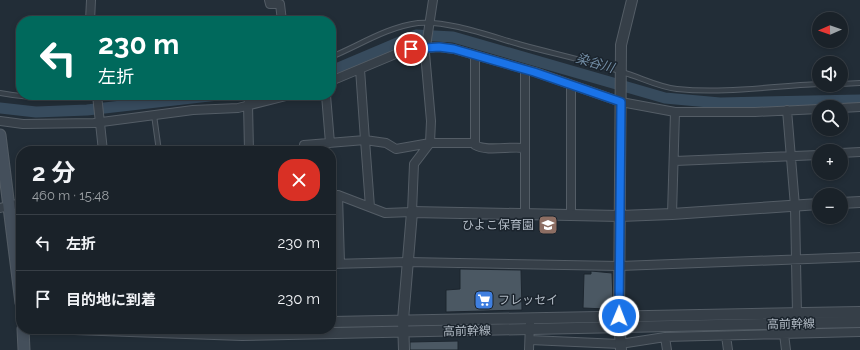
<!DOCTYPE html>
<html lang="ja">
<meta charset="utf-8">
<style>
body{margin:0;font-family:Raleway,"Noto Sans JP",sans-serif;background:#232a31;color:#f1f3f6;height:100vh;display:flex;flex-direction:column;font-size:15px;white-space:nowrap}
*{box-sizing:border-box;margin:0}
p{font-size:13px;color:#9fa4a8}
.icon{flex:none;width:22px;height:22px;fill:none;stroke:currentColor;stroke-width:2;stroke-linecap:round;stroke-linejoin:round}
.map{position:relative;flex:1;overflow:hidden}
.panel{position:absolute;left:16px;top:146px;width:320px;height:188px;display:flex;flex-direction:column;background:#1a2229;border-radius:16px;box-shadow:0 2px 6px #0003,0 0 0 1px #383f46}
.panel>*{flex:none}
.guide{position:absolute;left:16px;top:16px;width:320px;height:84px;border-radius:16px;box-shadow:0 2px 6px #0003,0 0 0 1px #383f46;background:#00695c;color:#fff;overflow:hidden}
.needle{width:26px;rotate:268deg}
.controls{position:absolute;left:812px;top:12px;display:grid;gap:8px}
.controls a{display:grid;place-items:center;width:36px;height:36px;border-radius:50%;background:#1a2229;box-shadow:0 2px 6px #0003,0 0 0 1px #383f46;font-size:20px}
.pin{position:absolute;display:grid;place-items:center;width:34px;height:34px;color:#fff;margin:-17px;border:2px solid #fff;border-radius:50%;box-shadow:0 1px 4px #0007}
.me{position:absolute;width:44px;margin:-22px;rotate:1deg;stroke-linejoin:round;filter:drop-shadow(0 0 3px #0008)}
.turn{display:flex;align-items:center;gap:14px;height:84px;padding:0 16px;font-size:18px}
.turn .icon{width:52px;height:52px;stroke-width:2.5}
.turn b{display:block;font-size:28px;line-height:34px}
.round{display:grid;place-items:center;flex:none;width:42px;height:42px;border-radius:16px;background:#232a31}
.summary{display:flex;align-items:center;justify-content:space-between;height:68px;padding:0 16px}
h1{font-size:24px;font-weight:700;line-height:30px}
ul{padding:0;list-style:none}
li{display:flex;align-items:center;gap:12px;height:56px;padding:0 16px;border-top:1px solid #383f46}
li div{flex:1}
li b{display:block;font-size:15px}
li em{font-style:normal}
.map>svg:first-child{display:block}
.green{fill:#273c3b}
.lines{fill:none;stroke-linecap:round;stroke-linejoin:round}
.river{stroke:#374b5d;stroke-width:11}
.building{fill:#4b5863;stroke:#1d262f}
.service-casing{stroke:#545d66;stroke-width:6}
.minor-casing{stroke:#545d66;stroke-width:10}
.tertiary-casing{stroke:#545d66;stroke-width:12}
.secondary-casing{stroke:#545d66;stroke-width:13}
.service{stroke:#363f48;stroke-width:4}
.minor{stroke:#363f48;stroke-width:8}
.tertiary{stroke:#363f48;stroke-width:10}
.secondary{stroke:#444f5b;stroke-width:11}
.route-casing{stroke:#114b97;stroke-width:10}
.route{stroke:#1a73e8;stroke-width:7}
.labels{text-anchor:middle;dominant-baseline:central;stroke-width:3;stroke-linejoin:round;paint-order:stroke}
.poi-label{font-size:12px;fill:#b1bac4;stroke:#1b242d;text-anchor:end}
.street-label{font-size:12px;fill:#b1bac4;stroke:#1b242d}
.water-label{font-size:13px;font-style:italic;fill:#738ea6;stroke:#1b242d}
</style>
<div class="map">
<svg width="860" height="350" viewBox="0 0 860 350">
<rect width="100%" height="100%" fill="#222d37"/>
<path class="green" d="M 331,198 L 335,198 L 337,258 L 335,260 L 331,260 Z"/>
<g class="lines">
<path class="river" d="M 331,71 L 416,35 L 453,37 L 665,98 L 720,103 L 860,100
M 0,108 L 36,112 L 87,110 L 218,95"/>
</g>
<path class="building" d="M 460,269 L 521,270 L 522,310 L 446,312 L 446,290 L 460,289 Z
M 591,271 L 612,273 L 613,300 L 606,309 L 583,308 L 584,274 L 591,274 Z
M 458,341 L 458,350 L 410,350 L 410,342 Z"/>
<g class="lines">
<g class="service-casing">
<path id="service" d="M 331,57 C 360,45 387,27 418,23 C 448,20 493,37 522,45 C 555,54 589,61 622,72 C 640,77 658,87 677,89 C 724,94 772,86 819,84
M 841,84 L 860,83
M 0,93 C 32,99 63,99 95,95
M 154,115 L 159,151"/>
</g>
<g class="minor-casing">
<path id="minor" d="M 269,0 L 270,4 L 280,4 L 282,21
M 90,21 L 91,0
M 475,56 L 475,145 C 487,152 509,146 524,148
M 360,69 L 365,140 L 386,143 L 396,149 L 430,143 L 475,143
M 331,81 L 398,53 L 411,49 L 439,47 L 454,49 L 535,72 L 621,102 L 675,112 L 755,112 L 819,109
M 97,95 L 103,151
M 326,95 L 330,143
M 248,104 L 249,151
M 841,108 L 860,107
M 787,110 L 795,206 L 797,314
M 0,121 L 23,124 L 94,123 L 193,110 L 238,108 L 290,95
M 304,151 L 304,145 L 365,140 L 370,207
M 841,153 L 860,152
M 675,161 L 819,155
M 331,195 L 338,195 L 385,213 L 412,212 L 414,164 L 430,143 L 431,121 L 425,53 L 433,0
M 338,195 L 340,263
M 0,208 L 21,203
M 672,214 L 675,112
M 525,215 L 525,70
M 571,216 L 571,85
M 331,264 L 408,262 L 620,266 L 860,257
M 784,334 L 786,350
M 726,336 L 728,350
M 665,337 L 667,350
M 530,340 L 620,344 L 665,337 L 860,332
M 529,350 L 530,323"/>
</g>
<g class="tertiary-casing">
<path id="tertiary" d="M 841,203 L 860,202
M 331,322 L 860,312
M 74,329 L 242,335 L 860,322
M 404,350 L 403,320 L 412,212 L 620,216 L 672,214 L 819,204
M 621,350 L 619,316 L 621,45 L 632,0"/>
</g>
<g class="secondary-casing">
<path id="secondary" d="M 0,135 L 21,303
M 23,329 L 24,350"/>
</g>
<use href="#service" class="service"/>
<use href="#minor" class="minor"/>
<use href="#tertiary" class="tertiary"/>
<use href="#secondary" class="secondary"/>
</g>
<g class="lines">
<g class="route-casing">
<path id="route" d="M 411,49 L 439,47 L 454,49 L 534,72 L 621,102 L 619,316"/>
</g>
<use href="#route" class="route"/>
</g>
<defs>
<g id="school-square" transform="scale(1)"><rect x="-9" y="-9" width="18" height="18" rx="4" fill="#8d6e63" stroke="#1b242d"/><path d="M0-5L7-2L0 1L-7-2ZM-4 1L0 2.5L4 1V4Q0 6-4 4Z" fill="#fff"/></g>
<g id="supermarket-square" transform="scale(1)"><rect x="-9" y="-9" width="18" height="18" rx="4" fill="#3f7fe0" stroke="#1b242d"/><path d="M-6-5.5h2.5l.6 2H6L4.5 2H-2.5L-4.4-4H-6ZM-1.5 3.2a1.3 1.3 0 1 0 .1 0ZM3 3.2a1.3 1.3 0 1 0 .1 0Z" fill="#fff"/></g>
</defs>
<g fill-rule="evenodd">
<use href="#school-square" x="548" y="225"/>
<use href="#supermarket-square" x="484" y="300"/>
</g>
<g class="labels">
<g class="poi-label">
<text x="534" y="225">ひよこ保育園</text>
<text x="498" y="300" text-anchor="start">フレッセイ</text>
</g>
<g class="street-label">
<text transform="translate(791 324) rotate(-1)">高前幹線</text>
<text transform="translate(467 331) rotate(-1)">高前幹線</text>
</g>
<g class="water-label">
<text transform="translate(595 63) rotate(16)">染谷川</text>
</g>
</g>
</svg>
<div class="controls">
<a><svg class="needle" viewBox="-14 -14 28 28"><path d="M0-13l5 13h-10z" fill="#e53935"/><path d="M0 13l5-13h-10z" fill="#9fa4a8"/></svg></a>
<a><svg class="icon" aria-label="sound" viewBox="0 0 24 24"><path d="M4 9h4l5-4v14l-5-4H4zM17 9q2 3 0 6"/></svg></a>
<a><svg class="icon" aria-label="search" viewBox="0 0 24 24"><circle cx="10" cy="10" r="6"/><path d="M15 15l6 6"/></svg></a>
<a>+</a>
<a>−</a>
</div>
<div class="pin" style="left:411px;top:49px;background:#d93025"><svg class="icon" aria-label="arrive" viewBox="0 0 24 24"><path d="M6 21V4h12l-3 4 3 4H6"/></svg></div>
<svg class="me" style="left:619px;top:316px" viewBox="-20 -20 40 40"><circle r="17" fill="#1a73e8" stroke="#fff" stroke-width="3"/><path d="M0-11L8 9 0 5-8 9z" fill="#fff"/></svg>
<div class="guide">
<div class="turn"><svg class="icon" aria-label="left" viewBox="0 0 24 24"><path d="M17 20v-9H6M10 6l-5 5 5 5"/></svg><div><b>230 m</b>左折</div></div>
</div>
<section class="panel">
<div class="summary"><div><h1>2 分</h1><p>460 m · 15:48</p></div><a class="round" style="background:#d93025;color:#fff"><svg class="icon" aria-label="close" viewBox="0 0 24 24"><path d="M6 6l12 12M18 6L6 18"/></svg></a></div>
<ul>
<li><svg class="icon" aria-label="left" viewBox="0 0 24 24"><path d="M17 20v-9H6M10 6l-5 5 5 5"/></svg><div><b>左折</b></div><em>230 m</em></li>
<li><svg class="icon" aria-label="arrive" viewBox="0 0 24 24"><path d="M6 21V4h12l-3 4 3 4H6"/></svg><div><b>目的地に到着</b></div><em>230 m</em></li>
</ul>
</section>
</div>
